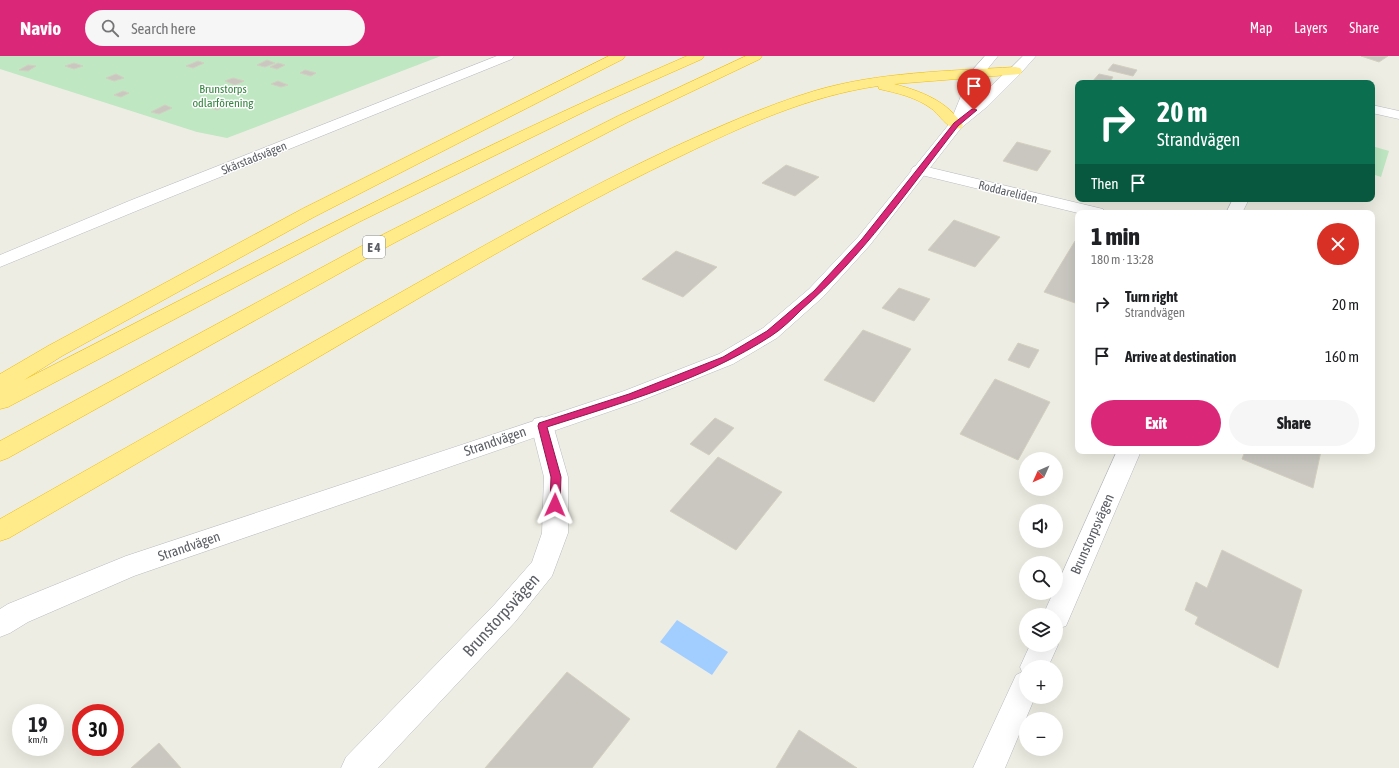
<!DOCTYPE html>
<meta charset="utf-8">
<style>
body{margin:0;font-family:"Asap Condensed",sans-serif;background:#f6f6f6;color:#202124;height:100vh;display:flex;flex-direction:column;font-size:15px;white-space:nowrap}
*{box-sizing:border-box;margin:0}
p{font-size:13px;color:#757577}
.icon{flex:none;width:22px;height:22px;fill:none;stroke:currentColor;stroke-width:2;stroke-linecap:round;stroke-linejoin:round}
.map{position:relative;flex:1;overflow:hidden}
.details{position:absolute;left:1075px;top:154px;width:300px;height:244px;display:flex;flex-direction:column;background:#fff;border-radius:8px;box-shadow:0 4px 16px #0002}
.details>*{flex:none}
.guide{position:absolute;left:1075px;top:24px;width:300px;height:122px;border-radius:8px;box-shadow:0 4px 16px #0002;background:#0b6e4f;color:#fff;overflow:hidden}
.needle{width:26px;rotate:225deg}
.buttons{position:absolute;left:1019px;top:396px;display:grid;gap:8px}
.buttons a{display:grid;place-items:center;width:44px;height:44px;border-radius:50%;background:#fff;box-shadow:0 4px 16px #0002;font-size:20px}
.speed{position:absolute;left:12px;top:648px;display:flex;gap:8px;font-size:20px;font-weight:700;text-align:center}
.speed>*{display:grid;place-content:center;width:52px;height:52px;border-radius:50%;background:#fff;box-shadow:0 4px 16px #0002;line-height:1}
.speed small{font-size:10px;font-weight:400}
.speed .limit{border:6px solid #d22;background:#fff;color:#111}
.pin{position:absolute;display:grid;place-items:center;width:34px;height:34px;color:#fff;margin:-41px -17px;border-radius:50% 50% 50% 0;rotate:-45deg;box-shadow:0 0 4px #0007}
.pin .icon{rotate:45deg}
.me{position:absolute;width:44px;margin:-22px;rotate:1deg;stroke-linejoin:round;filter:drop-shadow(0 0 3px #0008)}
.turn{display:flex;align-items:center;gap:14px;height:84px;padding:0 16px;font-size:18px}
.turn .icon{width:52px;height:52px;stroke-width:2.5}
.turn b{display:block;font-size:28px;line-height:34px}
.then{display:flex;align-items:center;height:38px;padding:0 16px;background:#0003;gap:8px;font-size:15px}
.round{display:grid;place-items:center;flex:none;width:42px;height:42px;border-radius:21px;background:#f6f6f6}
.overview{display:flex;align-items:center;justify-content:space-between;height:68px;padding:0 16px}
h1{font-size:24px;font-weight:800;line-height:30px}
.cta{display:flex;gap:8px;margin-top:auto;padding:8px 16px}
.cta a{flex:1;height:46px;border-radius:24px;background:#db2777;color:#fff;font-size:16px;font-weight:800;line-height:46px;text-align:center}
.cta a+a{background:#f6f6f6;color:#202124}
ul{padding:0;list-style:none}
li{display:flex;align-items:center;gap:12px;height:52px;padding:0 16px}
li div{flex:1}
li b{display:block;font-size:15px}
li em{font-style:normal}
header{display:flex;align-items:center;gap:24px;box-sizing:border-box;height:56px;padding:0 20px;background:#db2777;color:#fff}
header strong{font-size:19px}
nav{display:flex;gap:22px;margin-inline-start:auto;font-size:14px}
.search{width:280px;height:36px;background:#f6f6f6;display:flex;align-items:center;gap:10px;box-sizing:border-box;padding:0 14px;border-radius:22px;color:#757577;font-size:15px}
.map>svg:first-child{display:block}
.green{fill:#bee7c2}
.water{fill:#a2ceff}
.building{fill:#c9c7c0;stroke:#d3cfc1}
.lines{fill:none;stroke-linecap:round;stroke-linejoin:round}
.minor-casing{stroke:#b8bac0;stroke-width:1}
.tertiary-casing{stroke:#b8bac0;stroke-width:1}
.secondary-casing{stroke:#b8bbc2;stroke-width:1}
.motorway-casing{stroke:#f1bb00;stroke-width:1}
.minor{fill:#fff;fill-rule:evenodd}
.tertiary{fill:#fff;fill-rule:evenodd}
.secondary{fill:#fff;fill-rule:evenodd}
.motorway{fill:#ffeb89;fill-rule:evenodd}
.route{fill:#db2777;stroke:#8e194d}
.labels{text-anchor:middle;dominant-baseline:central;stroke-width:3;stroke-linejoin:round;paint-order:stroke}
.far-park-label{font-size:12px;fill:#32843e;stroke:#fff}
.far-street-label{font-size:12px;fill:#5b5e64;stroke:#fff}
.shield{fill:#fff;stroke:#8c8e92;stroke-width:1}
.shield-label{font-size:13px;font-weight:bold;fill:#5b5e64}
.street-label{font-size:14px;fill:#5b5e64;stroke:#fff}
.near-street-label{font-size:17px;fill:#5b5e64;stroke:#fff}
</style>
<header>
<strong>Navio</strong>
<div class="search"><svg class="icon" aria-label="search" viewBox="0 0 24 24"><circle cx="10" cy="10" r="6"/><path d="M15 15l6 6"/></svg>Search here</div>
<nav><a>Map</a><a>Layers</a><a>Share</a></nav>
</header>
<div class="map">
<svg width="1399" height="712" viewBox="0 0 1399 712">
<rect width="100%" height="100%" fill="#eeede3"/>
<path class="green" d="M 0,0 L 441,0 L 227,82 L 197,76 L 0,13 Z
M 1372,90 L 1389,95 L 1381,121 L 1372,118 Z"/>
<path class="water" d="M 677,564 L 728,596 L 712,619 L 660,586 Z"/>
<path class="building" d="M 1361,0 L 1388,0 L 1379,6 Z
M 267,4 L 275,7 L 265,11 L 257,9 Z
M 198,5 L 204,7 L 193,12 L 186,10 Z
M 74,7 L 83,10 L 74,13 L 65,10 Z
M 278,7 L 285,9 L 277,13 L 270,11 Z
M 1113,8 L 1137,14 L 1133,20 L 1108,14 Z
M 28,9 L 36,10 L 28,15 L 19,14 Z
M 305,14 L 316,17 L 311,20 L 300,17 Z
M 116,18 L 124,22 L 114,25 L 106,22 Z
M 1099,18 L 1113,21 L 1111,24 L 1121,27 L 1091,27 Z
M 233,22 L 244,25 L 235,29 L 225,25 Z
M 278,25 L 288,29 L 281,31 L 271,28 Z
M 123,35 L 129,37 L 121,41 L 114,39 Z
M 215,46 L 227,49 L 217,54 L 206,50 Z
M 165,49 L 172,52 L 159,58 L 151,56 Z
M 1017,86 L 1051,95 L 1037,115 L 1003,105 Z
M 786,109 L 819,121 L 795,140 L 762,127 Z
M 954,164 L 1000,181 L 975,211 L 928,194 Z
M 1075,185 L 1078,186 L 1078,248 L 1044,236 Z
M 676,195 L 717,211 L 683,241 L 642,223 Z
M 899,232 L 930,243 L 914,265 L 882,252 Z
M 863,274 L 911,293 L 874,346 L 824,324 Z
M 1018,287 L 1039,294 L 1029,312 L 1008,304 Z
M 995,323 L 1050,346 L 1018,404 L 960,378 Z
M 715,362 L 734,372 L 709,399 L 690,388 Z
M 1245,395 L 1321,395 L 1313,432 L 1242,403 Z
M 718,401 L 782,436 L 736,494 L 670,455 Z
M 1222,494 L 1302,534 L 1278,612 L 1195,568 L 1198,561 L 1185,554 L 1196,526 L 1207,532 Z
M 567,616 L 630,663 L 592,712 L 485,712 Z
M 799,674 L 857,712 L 776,712 Z
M 159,687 L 181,712 L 131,712 Z"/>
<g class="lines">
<g class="minor-casing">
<path id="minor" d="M 1372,49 L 1399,55 L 1399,63 L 1372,57 Z
M 919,109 L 1103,153 L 1105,157 L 1078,157 L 913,117 L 911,114 L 913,111 Z
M 1233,143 L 1249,143 L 1242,157 L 1226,157 Z
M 542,361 L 550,363 L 553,369 L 568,421 L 568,477 L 552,520 L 515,566 L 378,712 L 341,712 L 346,701 L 495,548 L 532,506 L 542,477 L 544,421 L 531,369 L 534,363 Z
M 1117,395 L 1141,395 L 1066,570 L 1056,573 L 1056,559 L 1043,559 L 1053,537 L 1056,537 L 1056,531 Z
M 1056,584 L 1058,589 L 1048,611 L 1026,611 L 1026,641 L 1035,641 L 1005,712 L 973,712 L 1016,619 L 1022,616 L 1020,611 L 1030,589 L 1056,589 Z"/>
</g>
<g class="tertiary-casing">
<path id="tertiary" d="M 1015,11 L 1020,12 L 1022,15 L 1020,18 L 988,50 L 961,72 L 870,189 L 823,241 L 777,282 L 733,308 L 640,345 L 134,520 L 28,566 L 10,577 L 0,581 L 0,553 L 8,548 L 126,500 L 624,335 L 719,298 L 763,272 L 809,233 L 858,181 L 950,67 L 971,15 L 981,15 L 983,18 L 970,50 L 1010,12 Z"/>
</g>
<g class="secondary-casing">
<path id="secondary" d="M 497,0 L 514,0 L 512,3 L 141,153 L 0,211 L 0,199 L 129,145 Z
M 985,0 L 998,0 L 981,21 L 971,21 L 969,18 Z
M 1023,0 L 1036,0 L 1020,18 L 1010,18 L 1008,15 Z"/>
</g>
<g class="motorway-casing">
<path id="motorway" d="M 609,0 L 625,0 L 623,3 L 314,161 L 62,300 L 24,324 C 243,212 461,98 687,0 L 704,0 L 702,3 L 596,50 L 359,166 L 8,351 L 0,353 L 0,318 L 48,290 L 302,153 Z
M 746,0 L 762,0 L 760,3 L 628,66 L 394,187 L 8,402 L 0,405 L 0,385 L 382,179 L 618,60 Z
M 1015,11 L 1020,12 L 1022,15 L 1020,18 L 894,28 C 921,35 947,45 963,69 L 961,72 C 948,75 941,60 932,53 C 916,41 897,37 879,33 L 878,30 C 809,40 745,69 683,99 C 596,140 514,187 431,235 C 290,318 150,400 9,482 L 0,485 L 0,463 C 143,382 285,302 428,221 C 508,176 589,131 672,92 C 718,71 765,50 814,35 C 878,16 948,15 1015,11 Z"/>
</g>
<use href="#minor" class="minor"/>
<use href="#tertiary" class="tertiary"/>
<use href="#secondary" class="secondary"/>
<use href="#motorway" class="motorway"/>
</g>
<path class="route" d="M 972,53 L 977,54 L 958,70 C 909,133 862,201 801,254 C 792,263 782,273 771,280 C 705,323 622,347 547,371 L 561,421 L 560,449 L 559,452 L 555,453 L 552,452 L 550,449 L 551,421 L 538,370 L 539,367 L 629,338 L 723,301 L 767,275 L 814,235 L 862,183 L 954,67 Z"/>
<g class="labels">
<g class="far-park-label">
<text x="223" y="33">Brunstorps<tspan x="223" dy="14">odlarförening</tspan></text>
</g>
<g class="far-street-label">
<text transform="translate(254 102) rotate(-22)">Skärstadsvägen</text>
<text transform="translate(1008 136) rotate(14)">Roddareliden</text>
</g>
<rect class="shield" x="363" y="180" width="22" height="22" rx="3"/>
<g class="shield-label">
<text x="374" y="191">E 4</text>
</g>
<g class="street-label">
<text transform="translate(495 385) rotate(-19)">Strandvägen</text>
<text transform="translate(1092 478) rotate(-66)">Brunstorpsvägen</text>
<text transform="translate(189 490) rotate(-19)">Strandvägen</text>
</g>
<g class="near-street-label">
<text transform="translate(501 559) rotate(-48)">Brunstorpsvägen</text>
</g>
</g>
</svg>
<div class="buttons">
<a><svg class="needle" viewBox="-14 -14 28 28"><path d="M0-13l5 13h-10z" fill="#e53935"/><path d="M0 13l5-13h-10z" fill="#757577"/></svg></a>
<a><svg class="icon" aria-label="sound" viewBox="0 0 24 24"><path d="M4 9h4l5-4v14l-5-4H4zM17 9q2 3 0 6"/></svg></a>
<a><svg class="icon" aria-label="search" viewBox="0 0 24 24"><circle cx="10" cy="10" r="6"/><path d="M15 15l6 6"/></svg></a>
<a><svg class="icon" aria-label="layers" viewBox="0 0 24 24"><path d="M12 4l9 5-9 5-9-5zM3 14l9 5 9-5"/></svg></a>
<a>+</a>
<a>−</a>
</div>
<div class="speed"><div>19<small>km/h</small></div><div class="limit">30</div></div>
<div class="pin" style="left:974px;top:54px;background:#d93025"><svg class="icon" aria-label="arrive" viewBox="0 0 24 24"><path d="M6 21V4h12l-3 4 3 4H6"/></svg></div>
<svg class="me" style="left:555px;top:449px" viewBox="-20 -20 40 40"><path d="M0-17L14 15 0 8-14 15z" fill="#db2777" stroke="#fff" stroke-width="4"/></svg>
<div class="guide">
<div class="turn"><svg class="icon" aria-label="right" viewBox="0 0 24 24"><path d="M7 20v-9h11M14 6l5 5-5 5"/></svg><div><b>20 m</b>Strandvägen</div></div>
<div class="then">Then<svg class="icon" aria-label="arrive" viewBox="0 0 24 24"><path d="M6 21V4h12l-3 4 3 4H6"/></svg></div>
</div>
<section class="details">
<div class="overview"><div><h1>1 min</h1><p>180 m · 13:28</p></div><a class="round" style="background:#d93025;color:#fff"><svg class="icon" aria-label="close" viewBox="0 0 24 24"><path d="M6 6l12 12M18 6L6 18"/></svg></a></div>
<ul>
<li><svg class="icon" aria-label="right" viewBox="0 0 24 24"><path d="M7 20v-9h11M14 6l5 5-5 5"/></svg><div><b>Turn right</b><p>Strandvägen</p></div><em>20 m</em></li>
<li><svg class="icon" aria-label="arrive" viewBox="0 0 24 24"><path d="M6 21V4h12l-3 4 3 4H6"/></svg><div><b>Arrive at destination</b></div><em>160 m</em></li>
</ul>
<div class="cta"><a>Exit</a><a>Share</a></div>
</section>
</div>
